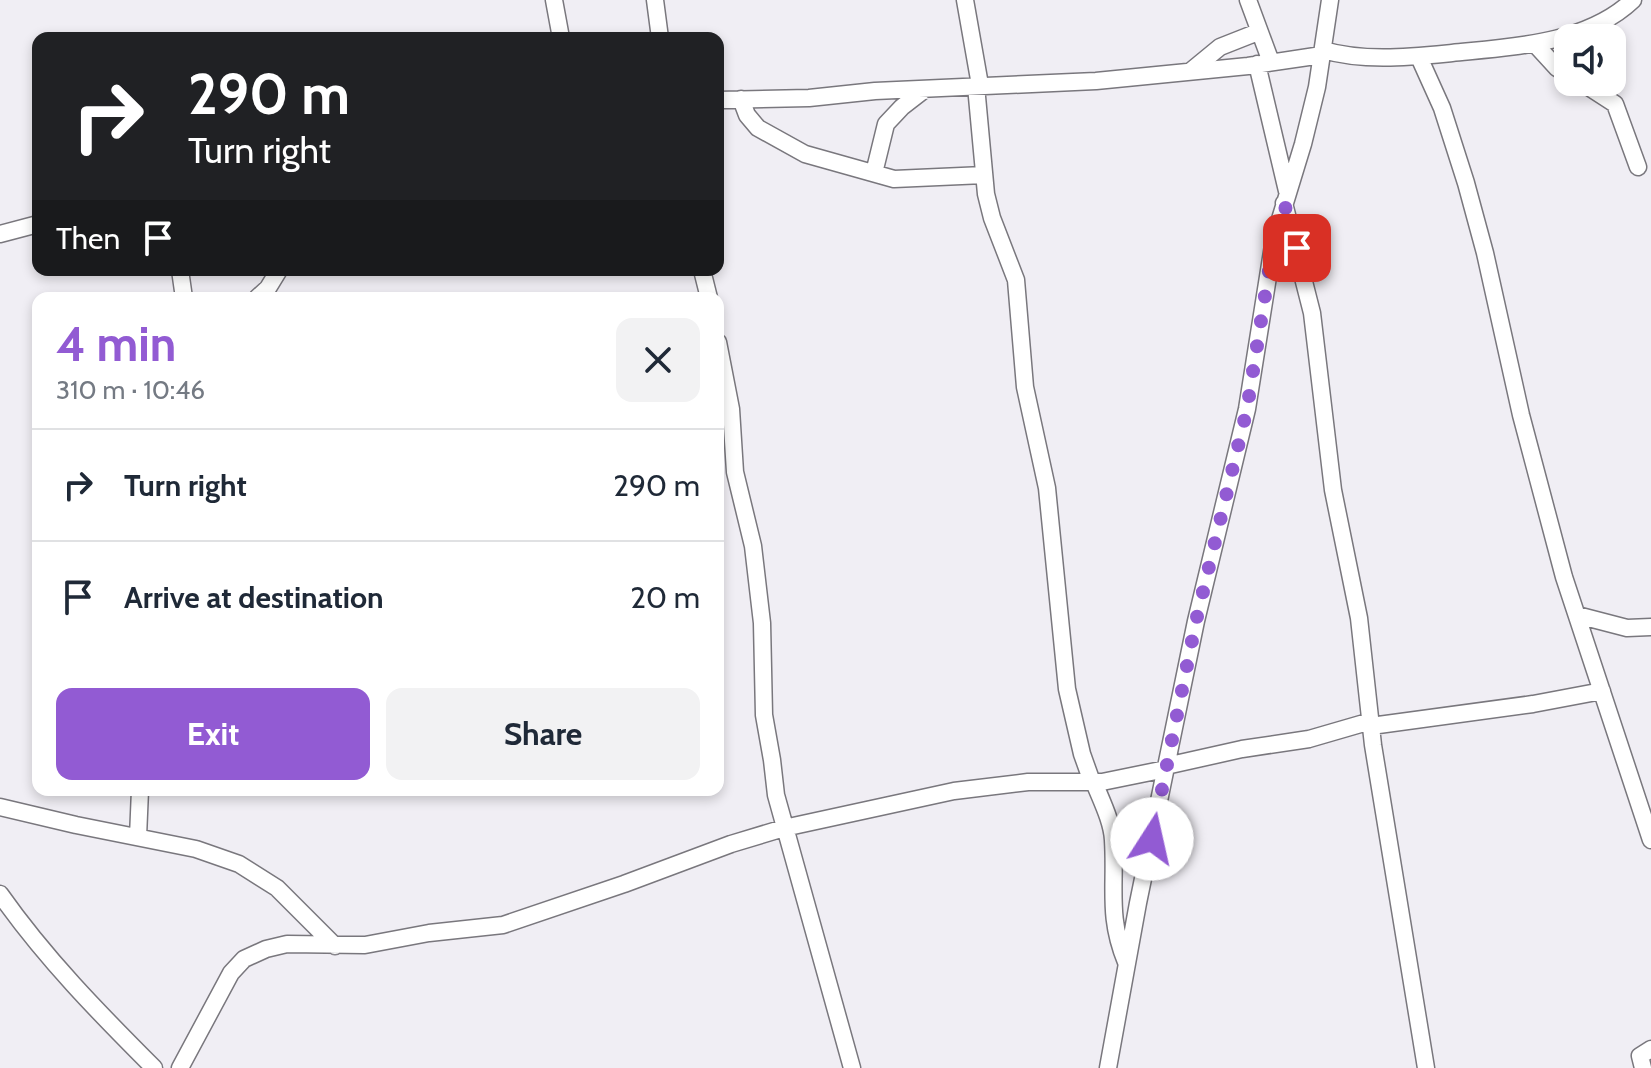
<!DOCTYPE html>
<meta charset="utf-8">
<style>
body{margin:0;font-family:Cabin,sans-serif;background:#f2f2f3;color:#1f2937;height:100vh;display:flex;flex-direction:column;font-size:30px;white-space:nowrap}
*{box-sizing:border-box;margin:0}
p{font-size:26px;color:#747a83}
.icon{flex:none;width:44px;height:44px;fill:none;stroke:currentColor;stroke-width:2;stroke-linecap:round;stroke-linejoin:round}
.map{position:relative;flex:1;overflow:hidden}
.panel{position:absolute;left:32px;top:292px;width:692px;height:504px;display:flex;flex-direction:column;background:#fff;border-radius:16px;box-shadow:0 4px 12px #0003}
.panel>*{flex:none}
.top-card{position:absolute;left:32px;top:32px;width:692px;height:244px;border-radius:16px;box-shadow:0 4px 12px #0003;background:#202124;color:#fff;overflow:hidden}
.fabs{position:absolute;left:1554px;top:24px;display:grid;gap:16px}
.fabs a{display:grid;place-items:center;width:72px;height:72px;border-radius:16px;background:#fff;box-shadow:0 4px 12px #0003;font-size:40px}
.pin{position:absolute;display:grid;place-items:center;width:68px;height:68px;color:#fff;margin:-34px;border-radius:16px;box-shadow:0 4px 12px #0006}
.me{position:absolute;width:88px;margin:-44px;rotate:10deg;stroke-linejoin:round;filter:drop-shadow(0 0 6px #0008)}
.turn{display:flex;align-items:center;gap:28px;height:168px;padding:0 24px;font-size:36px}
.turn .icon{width:104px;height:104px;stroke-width:2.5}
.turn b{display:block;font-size:56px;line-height:68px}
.then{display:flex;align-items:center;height:76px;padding:0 24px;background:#0003;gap:16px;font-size:30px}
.round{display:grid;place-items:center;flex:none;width:84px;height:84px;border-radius:16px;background:#f2f2f3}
.head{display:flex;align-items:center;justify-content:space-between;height:136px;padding:0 24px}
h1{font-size:48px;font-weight:800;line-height:60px;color:#925bd3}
.button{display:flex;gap:16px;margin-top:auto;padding:16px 24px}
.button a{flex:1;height:92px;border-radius:16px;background:#925bd3;color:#fff;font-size:32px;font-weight:800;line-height:92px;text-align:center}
.button a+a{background:#f2f2f3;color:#1f2937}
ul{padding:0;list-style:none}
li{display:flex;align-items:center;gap:24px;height:112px;padding:0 24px;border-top:2px solid #e0e1e3}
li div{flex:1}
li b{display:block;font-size:30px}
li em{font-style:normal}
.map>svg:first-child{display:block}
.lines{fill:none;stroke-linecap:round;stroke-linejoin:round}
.street-casing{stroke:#79777d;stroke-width:19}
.street{stroke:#fff;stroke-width:16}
.route{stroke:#925bd3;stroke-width:14;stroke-dasharray:0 25.2}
</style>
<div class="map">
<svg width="1651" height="1068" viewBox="0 0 1651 1068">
<rect width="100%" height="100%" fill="#f0eef4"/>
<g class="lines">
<g class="street-casing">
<path id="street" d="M 554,0 L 561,38
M 655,0 L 660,38
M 965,0 L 980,85
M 1248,0 L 1271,62
M 1535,44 L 1557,68 L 1568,75
M 1323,50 C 1364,62 1410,57 1452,53 C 1511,47 1587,44 1633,0
M 1419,57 L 1442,108 L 1466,183 L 1485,253 L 1521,415 L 1564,577 L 1651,840
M 1257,64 L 1287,191
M 1192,70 L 1220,47 L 1258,32
M 1581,82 L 1615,104 L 1638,167
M 976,86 L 986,194 L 992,218 L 1016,280 L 1025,387 L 1047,488 L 1067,689 L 1082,754 L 1092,782
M 741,99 L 747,115 L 758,128 L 805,154 L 894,179 L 984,175
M 718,100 L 809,98 L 875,91 L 1096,81 L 1248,66 L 1322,55
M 874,173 L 886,124 L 902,107 L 924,90
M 1284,203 L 1312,313 L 1333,490 L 1359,618 L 1373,745 L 1426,1068
M 0,234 L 38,224
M 180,270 L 184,298
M 702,270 L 709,298
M 257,298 L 268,288 L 279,270
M 718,342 L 731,409 L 735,472 L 753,546 L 762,623 L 764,715 L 772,760 L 776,795 L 852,1068
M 1577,615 L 1627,628 L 1651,627
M 1371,726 L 1533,704 L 1602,691
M 1166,766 L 1242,749 L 1309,739 L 1371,721
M 1094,782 C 1101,800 1112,821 1113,840 C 1116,887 1107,916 1126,962
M 0,807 L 76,825 L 196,849 L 239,864 L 277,888 L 335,946
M 138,837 L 140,790
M 0,894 C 45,958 99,1013 154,1068
M 180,1068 L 231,973 L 244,959 L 266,949 L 287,944 L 365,945 L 429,933 L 503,925 L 624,884 L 731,844 L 784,828 L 954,791 L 1028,782 L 1102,782 L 1166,769
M 1108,1068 L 1138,903 L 1196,621 L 1247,409 L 1274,239 L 1303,144 L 1317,87 L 1330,0
M 1643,1068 L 1640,1056 L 1651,1049"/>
</g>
<use href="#street" class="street"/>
</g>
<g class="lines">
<path class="route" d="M 1152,839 L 1196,621 L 1247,409 L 1274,239 L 1284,203 L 1297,248"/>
</g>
</svg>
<div class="fabs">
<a><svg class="icon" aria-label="sound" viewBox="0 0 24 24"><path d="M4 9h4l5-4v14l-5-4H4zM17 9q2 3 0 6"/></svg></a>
</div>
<div class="pin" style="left:1297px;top:248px;background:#d93025"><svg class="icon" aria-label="arrive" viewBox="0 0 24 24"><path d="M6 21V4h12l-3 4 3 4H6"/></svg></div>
<svg class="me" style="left:1152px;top:839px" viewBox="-20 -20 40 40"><circle r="19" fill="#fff"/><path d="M0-13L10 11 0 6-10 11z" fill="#925bd3"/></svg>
<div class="top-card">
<div class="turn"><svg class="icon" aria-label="right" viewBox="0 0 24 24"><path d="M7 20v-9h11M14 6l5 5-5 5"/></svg><div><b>290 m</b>Turn right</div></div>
<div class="then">Then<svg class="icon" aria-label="arrive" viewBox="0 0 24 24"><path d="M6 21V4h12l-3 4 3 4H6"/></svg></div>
</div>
<section class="panel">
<div class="head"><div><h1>4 min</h1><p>310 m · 10:46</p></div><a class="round"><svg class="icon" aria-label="close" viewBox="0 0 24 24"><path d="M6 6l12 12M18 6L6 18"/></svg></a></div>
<ul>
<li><svg class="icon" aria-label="right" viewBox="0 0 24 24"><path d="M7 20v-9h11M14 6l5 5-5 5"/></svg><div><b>Turn right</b></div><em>290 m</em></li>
<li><svg class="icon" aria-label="arrive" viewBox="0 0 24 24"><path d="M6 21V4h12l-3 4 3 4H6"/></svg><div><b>Arrive at destination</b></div><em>20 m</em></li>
</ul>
<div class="button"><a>Exit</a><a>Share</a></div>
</section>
</div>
